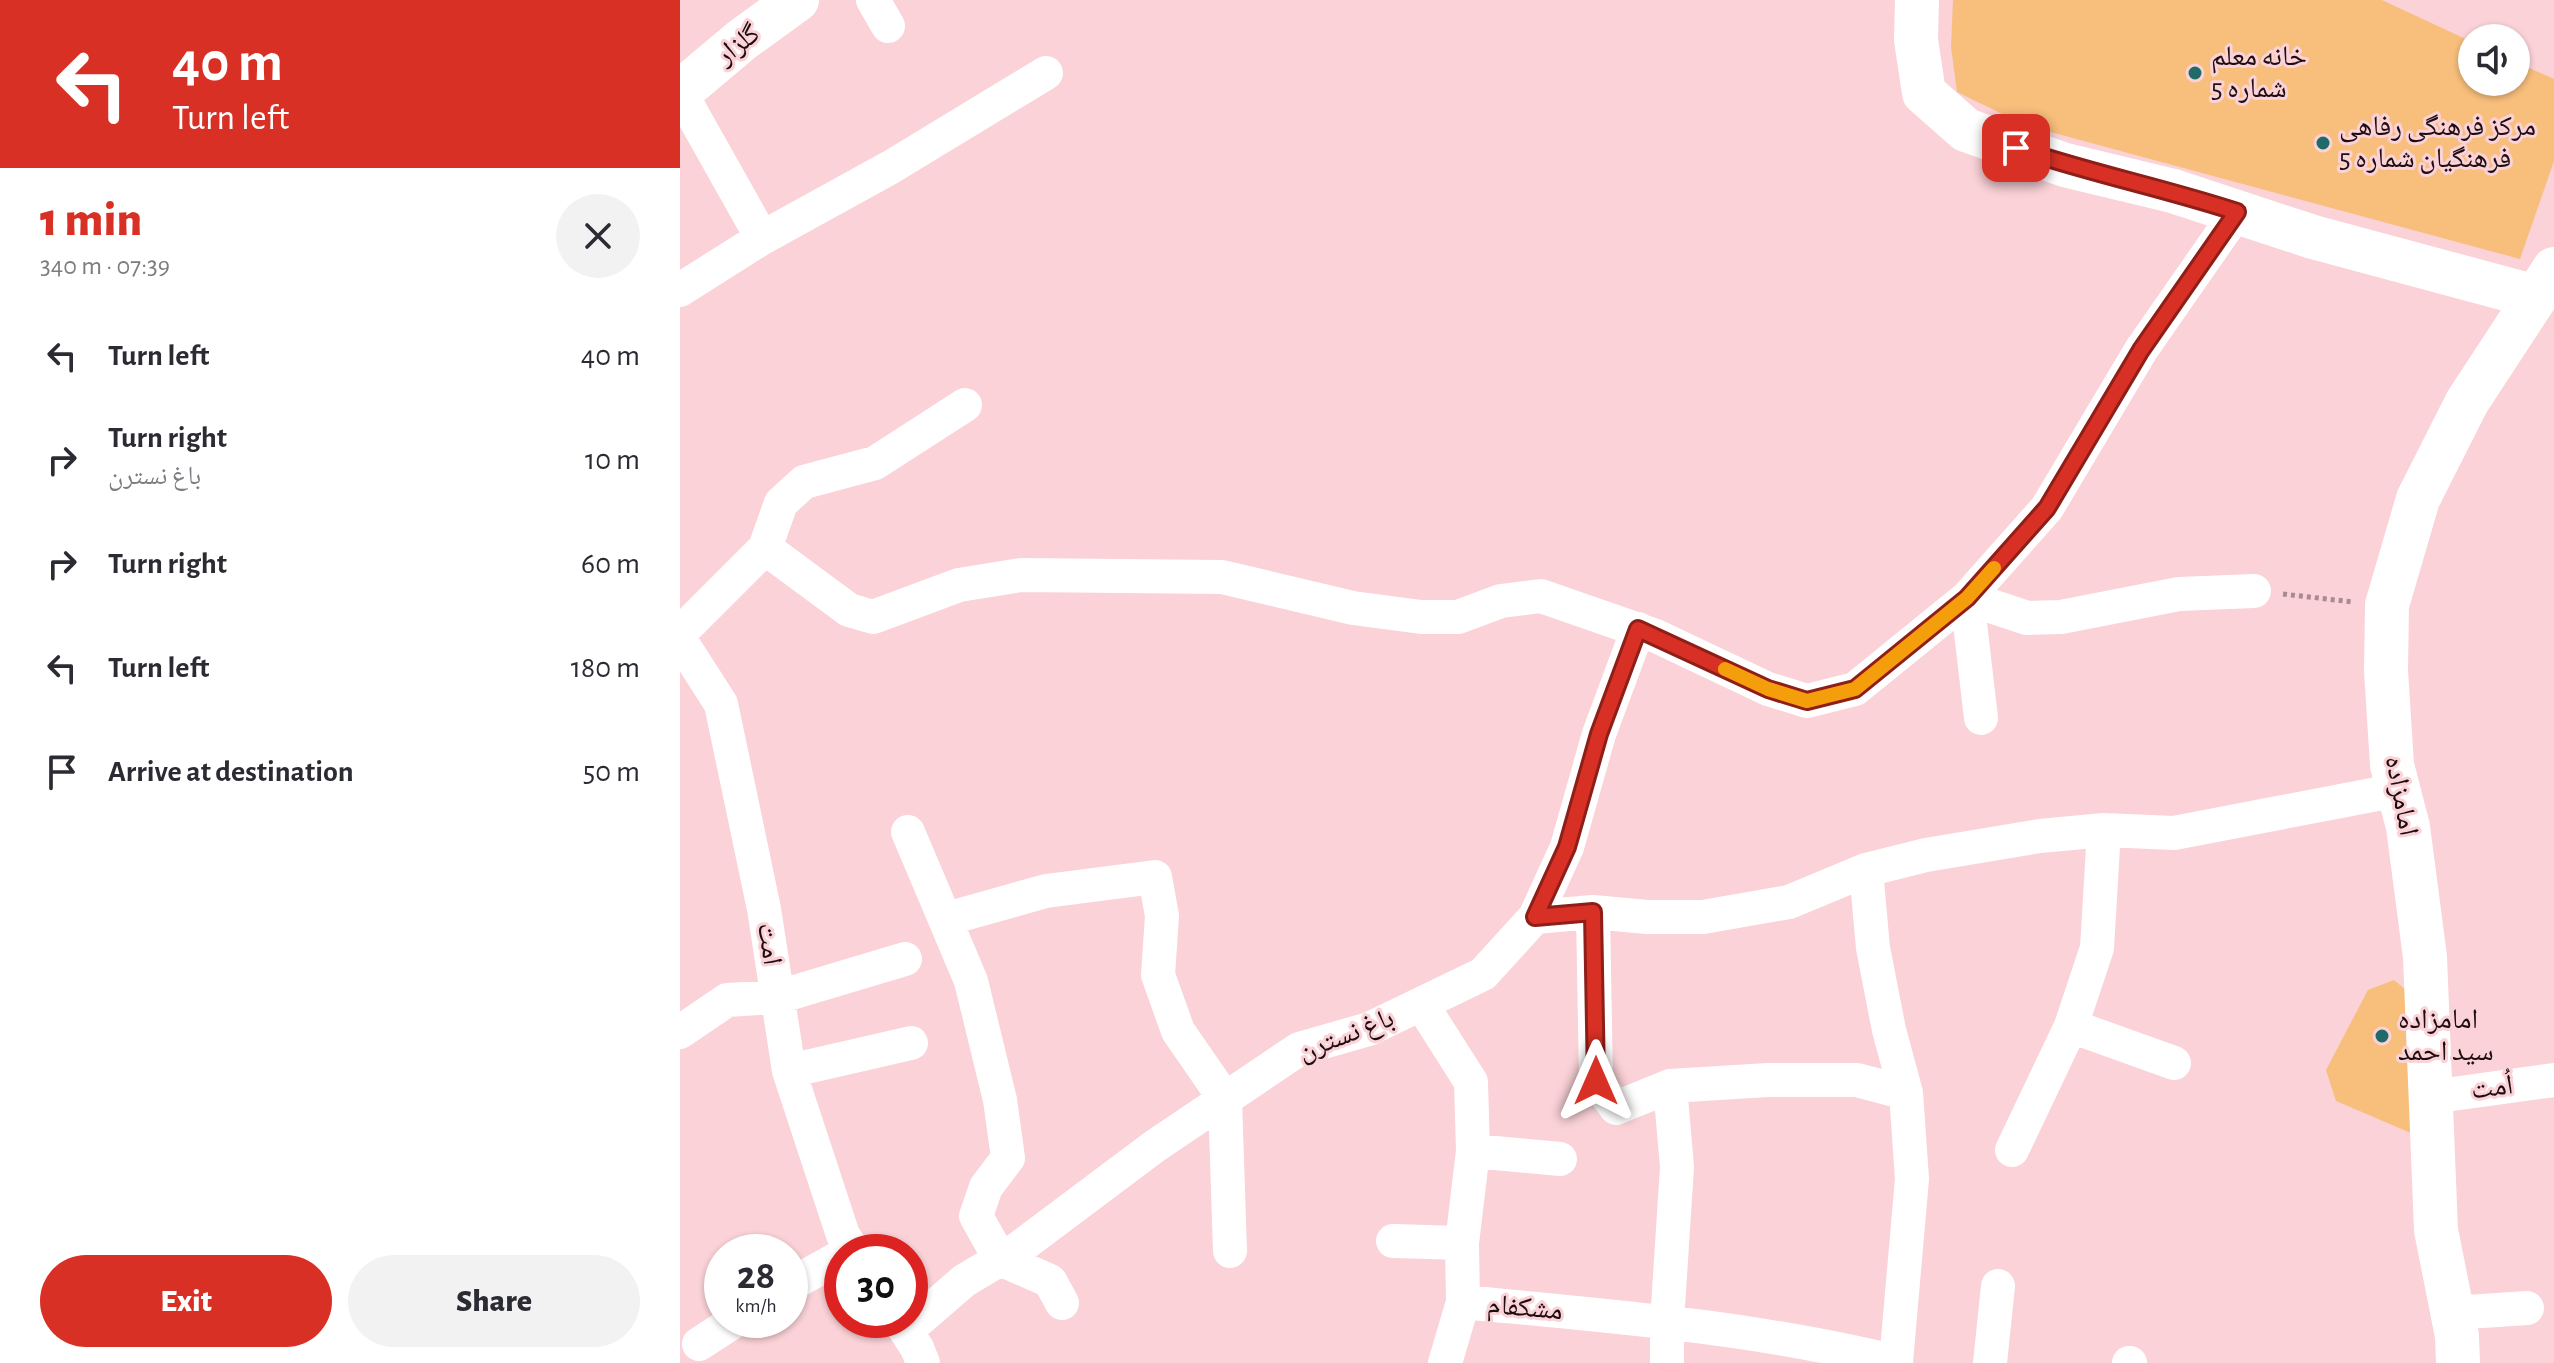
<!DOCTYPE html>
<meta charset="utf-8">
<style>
body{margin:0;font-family:"Alegreya Sans","Noto Naskh Arabic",sans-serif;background:#f2f2f3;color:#2b2b33;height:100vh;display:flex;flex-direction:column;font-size:30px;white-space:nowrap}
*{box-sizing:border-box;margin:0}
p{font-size:26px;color:#7c7c81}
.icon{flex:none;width:44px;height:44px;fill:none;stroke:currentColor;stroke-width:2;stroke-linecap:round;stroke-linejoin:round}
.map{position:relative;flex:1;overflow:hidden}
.drawer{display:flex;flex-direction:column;background:#fff;width:680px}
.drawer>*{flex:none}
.top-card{background:#d93025;color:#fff;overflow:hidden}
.controls{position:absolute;left:1778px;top:24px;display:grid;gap:16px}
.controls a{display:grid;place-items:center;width:72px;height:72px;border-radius:50%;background:#fff;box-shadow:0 2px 6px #0004;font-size:40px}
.speed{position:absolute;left:24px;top:1234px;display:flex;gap:16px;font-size:40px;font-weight:700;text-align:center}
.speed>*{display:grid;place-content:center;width:104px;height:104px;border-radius:50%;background:#fff;box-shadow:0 2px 6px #0004;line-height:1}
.speed small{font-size:20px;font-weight:400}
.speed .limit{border:12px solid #d22;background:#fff;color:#111}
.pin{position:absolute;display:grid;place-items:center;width:68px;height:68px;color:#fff;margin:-34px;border-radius:16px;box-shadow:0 4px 12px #0006}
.me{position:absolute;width:88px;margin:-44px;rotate:0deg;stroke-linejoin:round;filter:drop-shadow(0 0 6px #0008)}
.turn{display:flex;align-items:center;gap:28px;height:168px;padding:0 40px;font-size:36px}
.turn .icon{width:104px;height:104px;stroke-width:2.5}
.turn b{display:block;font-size:56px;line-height:68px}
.round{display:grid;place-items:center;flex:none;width:84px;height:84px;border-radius:42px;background:#f2f2f3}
.overview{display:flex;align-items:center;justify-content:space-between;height:136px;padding:0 40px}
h1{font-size:48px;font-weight:800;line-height:60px;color:#d93025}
.cta{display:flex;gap:16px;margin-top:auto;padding:16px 40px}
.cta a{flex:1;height:92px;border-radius:48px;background:#d93025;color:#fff;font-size:32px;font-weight:800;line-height:92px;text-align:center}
.cta a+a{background:#f2f2f3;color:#2b2b33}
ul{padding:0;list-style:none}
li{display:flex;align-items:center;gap:24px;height:104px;padding:0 40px}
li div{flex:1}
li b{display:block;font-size:30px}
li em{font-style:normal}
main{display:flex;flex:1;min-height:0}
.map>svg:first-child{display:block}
.building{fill:#f7be7c}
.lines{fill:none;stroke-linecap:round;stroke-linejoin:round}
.path{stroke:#a98a8e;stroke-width:5;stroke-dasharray:4 4;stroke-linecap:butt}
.minor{stroke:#fff;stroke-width:34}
.tertiary{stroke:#fff;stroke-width:44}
.route-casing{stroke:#8d1f18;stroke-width:20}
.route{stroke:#d93025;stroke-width:14}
.slow{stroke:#f59e0b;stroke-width:14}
.poi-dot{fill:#206b67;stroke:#fad2d7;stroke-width:3}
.labels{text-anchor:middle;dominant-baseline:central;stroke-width:6;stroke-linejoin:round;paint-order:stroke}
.street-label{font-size:28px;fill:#1d0d0f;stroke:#fad2d7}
.poi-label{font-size:28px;fill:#1d0d0f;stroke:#fad2d7;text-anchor:start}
</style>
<main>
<section class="drawer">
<div class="top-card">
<div class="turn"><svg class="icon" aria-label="left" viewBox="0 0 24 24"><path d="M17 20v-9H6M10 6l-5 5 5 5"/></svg><div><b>40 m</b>Turn left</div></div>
</div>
<div class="overview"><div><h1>1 min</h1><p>340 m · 07:39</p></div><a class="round"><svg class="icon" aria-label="close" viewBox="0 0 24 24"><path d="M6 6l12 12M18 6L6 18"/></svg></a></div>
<ul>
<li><svg class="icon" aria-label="left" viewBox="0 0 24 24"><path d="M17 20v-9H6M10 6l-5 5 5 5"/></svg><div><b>Turn left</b></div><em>40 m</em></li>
<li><svg class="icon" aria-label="right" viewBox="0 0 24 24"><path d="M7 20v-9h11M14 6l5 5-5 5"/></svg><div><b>Turn right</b><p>باغ نسترن</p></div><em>10 m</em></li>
<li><svg class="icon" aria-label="right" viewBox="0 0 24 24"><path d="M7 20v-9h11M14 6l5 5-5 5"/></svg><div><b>Turn right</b></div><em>60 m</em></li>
<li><svg class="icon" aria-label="left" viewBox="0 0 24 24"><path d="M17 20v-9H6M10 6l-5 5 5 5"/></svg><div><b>Turn left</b></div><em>180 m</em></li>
<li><svg class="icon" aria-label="arrive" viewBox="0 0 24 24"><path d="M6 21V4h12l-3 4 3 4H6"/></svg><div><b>Arrive at destination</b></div><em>50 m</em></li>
</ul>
<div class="cta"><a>Exit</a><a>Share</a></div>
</section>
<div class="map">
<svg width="1874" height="1363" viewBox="0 0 1874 1363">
<rect width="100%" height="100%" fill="#fad2d7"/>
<path class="building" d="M 1273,0 L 1702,0 L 1792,42 L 1792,82 L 1836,82 L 1836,62 L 1874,79 L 1874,161 L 1840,259 L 1345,125 L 1277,92 L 1271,47 Z
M 1714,980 L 1740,1002 L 1738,1136 L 1656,1101 L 1646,1070 L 1688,990 Z"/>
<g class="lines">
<path class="path" d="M 1603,594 L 1673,602"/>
<path class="minor" d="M 193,0 L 208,26
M 0,92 L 82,238
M 0,290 L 82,238 L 211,167 L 366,73
M 85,548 L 169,610 L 193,617 L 279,585 L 341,575 L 542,577 L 673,608 L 741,617 L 778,617 L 821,601 L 861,596 L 976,636 L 1088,689 L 1127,701 L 1175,689 L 1287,598 L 1367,508 L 1461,350 L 1557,212
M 0,633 L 85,548 L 101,503 L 124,482 L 195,463 L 285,405
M 0,640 L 41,704 L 84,909 L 109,1071 L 163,1235 L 174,1252
M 1301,718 L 1287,598 L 1347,618 L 1381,617 L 1499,594 L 1574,591
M 228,832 L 291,981 L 320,1100 L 328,1158 L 306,1187 L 296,1216 L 320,1259 L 370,1281 L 382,1303
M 913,912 L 916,1081 L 936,1108 L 990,1086 L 1088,1080 L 1177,1080 L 1226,1093
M 855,917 L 913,912 L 967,917 L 1023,917 L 1109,902 L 1186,870 L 1246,855 L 1360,836 L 1424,830 L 1494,833 L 1718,790
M 266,919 L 366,891 L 475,877 L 482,916 L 478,975 L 498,1031 L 545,1099 L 550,1251
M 742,1005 L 791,1082 L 793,1151 L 782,1243 L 783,1302 C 928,1316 1074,1327 1216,1362 L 1232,1179 L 1226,1093 L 1209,1030 L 1193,948 L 1186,870
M 1391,1026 L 1494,1063
M 0,1032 L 47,1000 L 98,997 L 225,959
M 109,1071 L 231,1043
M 1751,1097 L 1874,1080
M 1332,1150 L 1391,1026 L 1417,948 L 1424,830
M 793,1151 L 880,1159
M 713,1241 L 782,1243
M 110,1285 L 162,1256
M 1772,1313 L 1847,1308
M 219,1320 L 237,1348 L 243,1363
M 226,1331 L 285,1280 L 339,1248 L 475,1146 L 619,1049 L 689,1029 L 803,974 L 855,917 L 887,847 L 919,734 L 958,629
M 19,1344 L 56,1320
M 765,1363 L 783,1302
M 987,1363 L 987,1322 L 997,1167 L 990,1086
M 1310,1363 L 1318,1286
M 1449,1363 L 1450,1363"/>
<path class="tertiary" d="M 1237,0 L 1236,40 L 1244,93 L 1286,130 L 1385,165 L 1493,191 L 1633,237 L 1856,297
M 0,92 L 63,39 L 117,0
M 1778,1363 L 1777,1336 L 1756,1230 L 1745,957 L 1728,827 L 1712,765 L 1706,671 L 1707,605 L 1738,499 L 1787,402 L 1874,269"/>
</g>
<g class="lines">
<g class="route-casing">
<path id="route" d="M 916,1081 L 913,912 L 855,917 L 887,847 L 919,734 L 958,629 L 1088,689 L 1127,701 L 1175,689 L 1287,598 L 1367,508 L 1461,350 L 1557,212 C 1484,188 1409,173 1336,148"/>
</g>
<use href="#route" class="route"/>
<path class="slow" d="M 1045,669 L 1088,689 L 1127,701 L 1175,689 L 1287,598 L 1314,568"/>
</g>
<g class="poi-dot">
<circle cx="1515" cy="73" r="8"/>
<circle cx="1643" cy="143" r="8"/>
<circle cx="1702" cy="1036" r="8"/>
</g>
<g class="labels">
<g class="street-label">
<text transform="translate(58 45) rotate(-38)">گلزار</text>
<text transform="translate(1721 796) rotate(79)">امامزاده</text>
<text transform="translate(89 944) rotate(81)">امت</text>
<text transform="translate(666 1035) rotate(-21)">باغ نسترن</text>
<text transform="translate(1812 1088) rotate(-8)">اُمت</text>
<text transform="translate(845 1308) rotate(5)">مشکفام</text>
</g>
<g class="poi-label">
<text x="1531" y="57">خانه معلم<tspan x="1531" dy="32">شماره 5</tspan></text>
<text x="1659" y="127">مرکز فرهنگی رفاهی<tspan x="1659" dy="32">فرهنگیان شماره 5</tspan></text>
<text x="1718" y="1020">امامزاده<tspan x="1718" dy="32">سید احمد</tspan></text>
</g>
</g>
</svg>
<div class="controls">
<a><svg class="icon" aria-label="sound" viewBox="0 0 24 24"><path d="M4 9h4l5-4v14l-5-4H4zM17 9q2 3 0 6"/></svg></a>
</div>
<div class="speed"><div>28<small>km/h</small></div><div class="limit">30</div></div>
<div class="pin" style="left:1336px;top:148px;background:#d93025"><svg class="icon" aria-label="arrive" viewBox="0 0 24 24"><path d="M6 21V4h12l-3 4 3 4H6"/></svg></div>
<svg class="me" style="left:916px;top:1081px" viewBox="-20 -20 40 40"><path d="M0-17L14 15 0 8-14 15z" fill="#d93025" stroke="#fff" stroke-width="4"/></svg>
</div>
</main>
